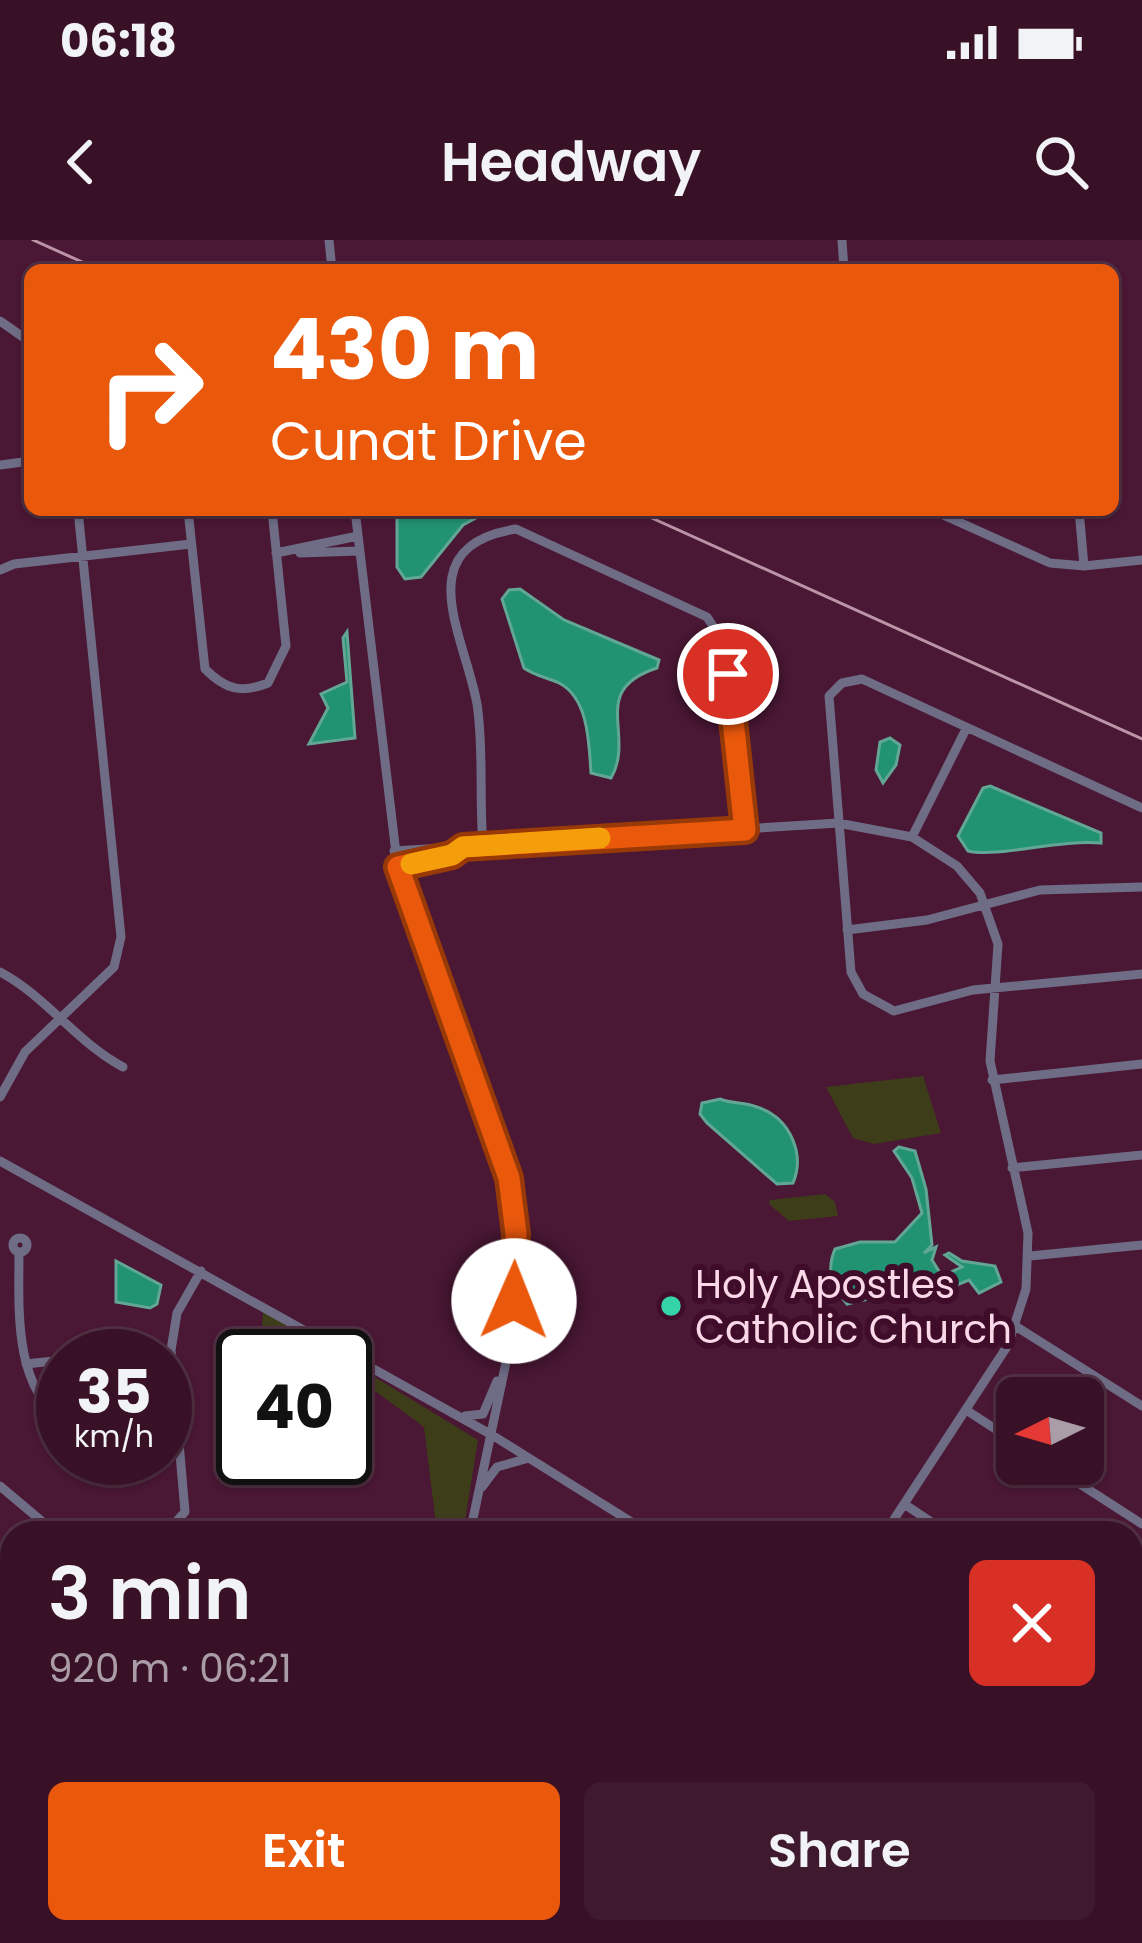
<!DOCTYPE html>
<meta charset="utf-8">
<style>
body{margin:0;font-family:Poppins,sans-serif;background:#3f1a2f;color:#f1f3f6;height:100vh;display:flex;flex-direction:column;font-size:45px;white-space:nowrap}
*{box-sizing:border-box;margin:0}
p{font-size:39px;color:#ab9da7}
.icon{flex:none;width:66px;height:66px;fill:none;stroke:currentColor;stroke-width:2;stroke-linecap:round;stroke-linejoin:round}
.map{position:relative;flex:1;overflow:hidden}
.panel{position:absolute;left:0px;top:1281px;width:1143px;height:423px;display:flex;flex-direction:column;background:#381127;border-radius:36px 36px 0 0;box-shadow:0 3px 9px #0004,0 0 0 3px #523144}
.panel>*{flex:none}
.top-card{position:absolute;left:24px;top:24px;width:1095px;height:252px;border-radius:18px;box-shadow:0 3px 9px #0004,0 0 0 3px #523144;background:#ea580c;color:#fff;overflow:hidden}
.needle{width:78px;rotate:265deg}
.buttons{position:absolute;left:996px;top:1137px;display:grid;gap:24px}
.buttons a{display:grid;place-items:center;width:108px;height:108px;border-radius:18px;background:#381127;box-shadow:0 3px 9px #0004,0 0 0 3px #523144;font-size:60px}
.speed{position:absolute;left:36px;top:1089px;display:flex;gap:24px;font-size:60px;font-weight:700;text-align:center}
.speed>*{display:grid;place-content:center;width:156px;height:156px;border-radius:50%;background:#381127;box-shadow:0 3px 9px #0004,0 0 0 3px #523144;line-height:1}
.speed small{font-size:30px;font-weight:400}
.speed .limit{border:6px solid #111;border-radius:18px;background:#fff;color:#111}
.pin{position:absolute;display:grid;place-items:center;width:102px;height:102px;color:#fff;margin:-51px;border:6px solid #fff;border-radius:50%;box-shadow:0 3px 12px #0007}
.me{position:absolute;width:132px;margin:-66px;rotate:1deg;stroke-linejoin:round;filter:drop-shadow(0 0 9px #0008)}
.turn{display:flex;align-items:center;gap:42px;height:252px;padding:0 48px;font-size:54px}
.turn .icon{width:156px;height:156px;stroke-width:2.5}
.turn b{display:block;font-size:84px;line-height:102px}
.round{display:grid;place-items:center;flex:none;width:126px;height:126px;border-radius:18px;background:#3f1a2f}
.overview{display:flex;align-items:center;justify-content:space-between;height:204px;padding:0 48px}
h1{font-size:72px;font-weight:600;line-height:90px}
.primary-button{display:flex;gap:24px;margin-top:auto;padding:24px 48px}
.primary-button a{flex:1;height:138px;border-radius:18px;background:#ea580c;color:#fff;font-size:48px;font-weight:600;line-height:138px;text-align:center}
.primary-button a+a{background:#3f1a2f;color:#f1f3f6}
.status{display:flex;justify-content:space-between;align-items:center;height:84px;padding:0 60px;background:#381127;direction:ltr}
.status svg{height:33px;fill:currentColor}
header{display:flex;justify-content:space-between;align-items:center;height:156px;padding:0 48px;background:#381127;font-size:54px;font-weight:600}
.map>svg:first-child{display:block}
.green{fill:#3d3d19}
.water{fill:#219272;stroke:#62a795;stroke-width:3}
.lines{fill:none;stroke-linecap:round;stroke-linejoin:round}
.minor{stroke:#6f6d86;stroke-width:9}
.rail{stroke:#bc94a8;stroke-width:3}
.route-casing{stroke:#983908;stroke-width:30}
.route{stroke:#ea580c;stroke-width:21}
.slow{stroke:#f59e0b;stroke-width:21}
.poi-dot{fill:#35d4a7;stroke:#3f0c2a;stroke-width:4.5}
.labels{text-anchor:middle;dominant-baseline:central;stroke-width:12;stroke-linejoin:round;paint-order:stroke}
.poi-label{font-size:39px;fill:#fad8e8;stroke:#3f0c2a;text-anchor:start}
</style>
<div class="status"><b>06:18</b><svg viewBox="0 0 49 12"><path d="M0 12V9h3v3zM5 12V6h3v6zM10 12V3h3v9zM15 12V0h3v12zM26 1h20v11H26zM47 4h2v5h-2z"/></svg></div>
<header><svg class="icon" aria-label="back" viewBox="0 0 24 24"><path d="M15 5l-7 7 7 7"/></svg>Headway<svg class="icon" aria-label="search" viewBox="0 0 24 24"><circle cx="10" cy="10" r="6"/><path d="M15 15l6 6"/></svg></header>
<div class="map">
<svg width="1142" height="1703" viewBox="0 0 1142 1703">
<rect width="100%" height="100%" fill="#4a1734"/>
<path class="green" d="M 923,836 L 941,893 L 874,904 L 853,898 L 826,847 Z
M 825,954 L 835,962 L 838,976 L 789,981 L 769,964 L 770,960 Z
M 263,1070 L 340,1116 L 323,1116 L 262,1087 Z
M 345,1119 L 478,1200 L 463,1293 L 437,1293 L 424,1187 L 345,1129 Z
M 167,1692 L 215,1692 L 204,1703 L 138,1703 Z"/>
<path class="water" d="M 491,270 L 463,285 L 421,337 L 405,339 L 397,327 L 397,270 Z
M 520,349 L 564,380 L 659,420 L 657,428 C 588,450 636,495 611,538 L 591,533 C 589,505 589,458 559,443 C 547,437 537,437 524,428 L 502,359 L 509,350 Z
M 347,392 L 355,498 L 309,504 L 328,468 L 321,454 L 347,442 L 343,398 Z
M 890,498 L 900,505 L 896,525 L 883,543 L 876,530 L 880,502 Z
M 990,546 L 1101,593 L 1101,603 C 1060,599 997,618 968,611 L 958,596 L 983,548 Z
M 720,859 C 732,864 745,862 757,867 C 791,878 805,915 793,943 L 777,944 L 707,883 L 700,874 L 702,863 Z
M 899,907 L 915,911 L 926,949 L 932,1005 L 924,1013 L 936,1007 L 932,1020 L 942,1036 L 962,1027 L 945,1015 L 949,1013 L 962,1021 L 995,1026 L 1001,1042 L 979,1053 L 969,1040 L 944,1050 L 898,1054 L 908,1059 L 895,1061 L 889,1054 L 847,1064 C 834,1048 825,1032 835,1009 L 860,1002 L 895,1002 L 922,973 L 912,938 L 894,911 Z
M 116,1021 L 161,1045 L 157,1064 L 150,1068 L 116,1062 Z"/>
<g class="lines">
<path class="minor" d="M 329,0 L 332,30
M 842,0 L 844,30
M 0,81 L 30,102
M 0,225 L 30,221
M 188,270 L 205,429 C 225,449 241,454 268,443 L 286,406 L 272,270
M 355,270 L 398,630 L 491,879 L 509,938 L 516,994 L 508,1113 L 470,1293
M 932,270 L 1050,323 L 1084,326 L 1142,320
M 1079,270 L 1084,326
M 276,313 L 358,296
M 300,313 L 359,311
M 0,330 L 14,324 L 191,304
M 1142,568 L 862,439 L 842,443 L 829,456 L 851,732 L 863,754 L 894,771 L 973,750 L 1142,734
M 912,597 L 966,489
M 483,605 C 479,559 484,509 477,464 C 465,396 407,306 516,289 L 707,377 L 724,403 L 745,589
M 394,611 L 838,583 L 912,597 L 957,626 L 980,653 L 998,704 L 990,821 L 1028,993 L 1026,1049 L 1008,1105 L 885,1293
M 398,627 L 453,615 L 463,607
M 847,690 L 927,680 L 1040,650 L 1142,647
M 0,732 C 47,757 75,801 123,827
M 992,840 L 1142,824
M 0,857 L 25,812 L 114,727 L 121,697 L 78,270
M 0,921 L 492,1195 L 649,1293
M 1012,928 L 1142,915
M13 1005a7 7 0 1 1 14 0a7 7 0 1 1-14 0Z
M 19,1013 C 19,1067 13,1146 63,1180
M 1030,1016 L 1142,1005
M 1017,1087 L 1142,1166
M 109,1116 L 171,1110
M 26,1124 L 63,1120
M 966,1170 L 1017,1203
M 465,1176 L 483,1174 L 497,1141
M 1049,1224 L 1142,1284
M 0,1246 L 51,1289 L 73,1293
M 482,1247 L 497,1227 L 529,1218
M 904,1264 L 948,1293
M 117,1293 L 172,1286 L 185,1272 L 171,1110 L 177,1073 L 201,1031
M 1131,1411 L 1142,1418
M 1131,1514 L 1142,1499
M 0,1527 L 12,1526
M 1131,1607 L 1142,1615
M 489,1692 L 490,1703"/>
<path class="rail" d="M 33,0 L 100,30
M 634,270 L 1142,499"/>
</g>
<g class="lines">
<g class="route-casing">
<path id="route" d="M 514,1061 L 516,994 L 509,938 L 398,627 L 452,615 L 463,607 L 745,590 L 728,434"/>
</g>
<use href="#route" class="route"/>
<path class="slow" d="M 411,624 L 452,615 L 463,607 L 600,598"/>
</g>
<circle class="poi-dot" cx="671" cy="1066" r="12"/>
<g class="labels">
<g class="poi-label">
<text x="695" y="1044">Holy Apostles<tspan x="695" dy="45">Catholic Church</tspan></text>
</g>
</g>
</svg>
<div class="buttons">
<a><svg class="needle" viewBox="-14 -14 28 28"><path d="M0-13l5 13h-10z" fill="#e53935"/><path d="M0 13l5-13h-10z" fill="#ab9da7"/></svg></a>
</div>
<div class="speed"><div>35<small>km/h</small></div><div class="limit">40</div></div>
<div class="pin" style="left:728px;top:434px;background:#d93025"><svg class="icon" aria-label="arrive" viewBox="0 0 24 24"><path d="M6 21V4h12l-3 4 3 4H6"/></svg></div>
<svg class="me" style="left:514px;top:1061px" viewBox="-20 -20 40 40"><circle r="19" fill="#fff"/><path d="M0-13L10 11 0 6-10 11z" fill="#ea580c"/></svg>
<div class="top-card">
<div class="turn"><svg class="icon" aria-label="right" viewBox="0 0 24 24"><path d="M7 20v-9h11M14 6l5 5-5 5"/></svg><div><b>430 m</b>Cunat Drive</div></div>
</div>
<section class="panel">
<div class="overview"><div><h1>3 min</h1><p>920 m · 06:21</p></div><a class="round" style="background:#d93025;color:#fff"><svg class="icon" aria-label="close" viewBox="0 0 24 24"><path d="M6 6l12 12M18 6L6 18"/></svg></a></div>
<div class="primary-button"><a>Exit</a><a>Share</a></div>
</section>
</div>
